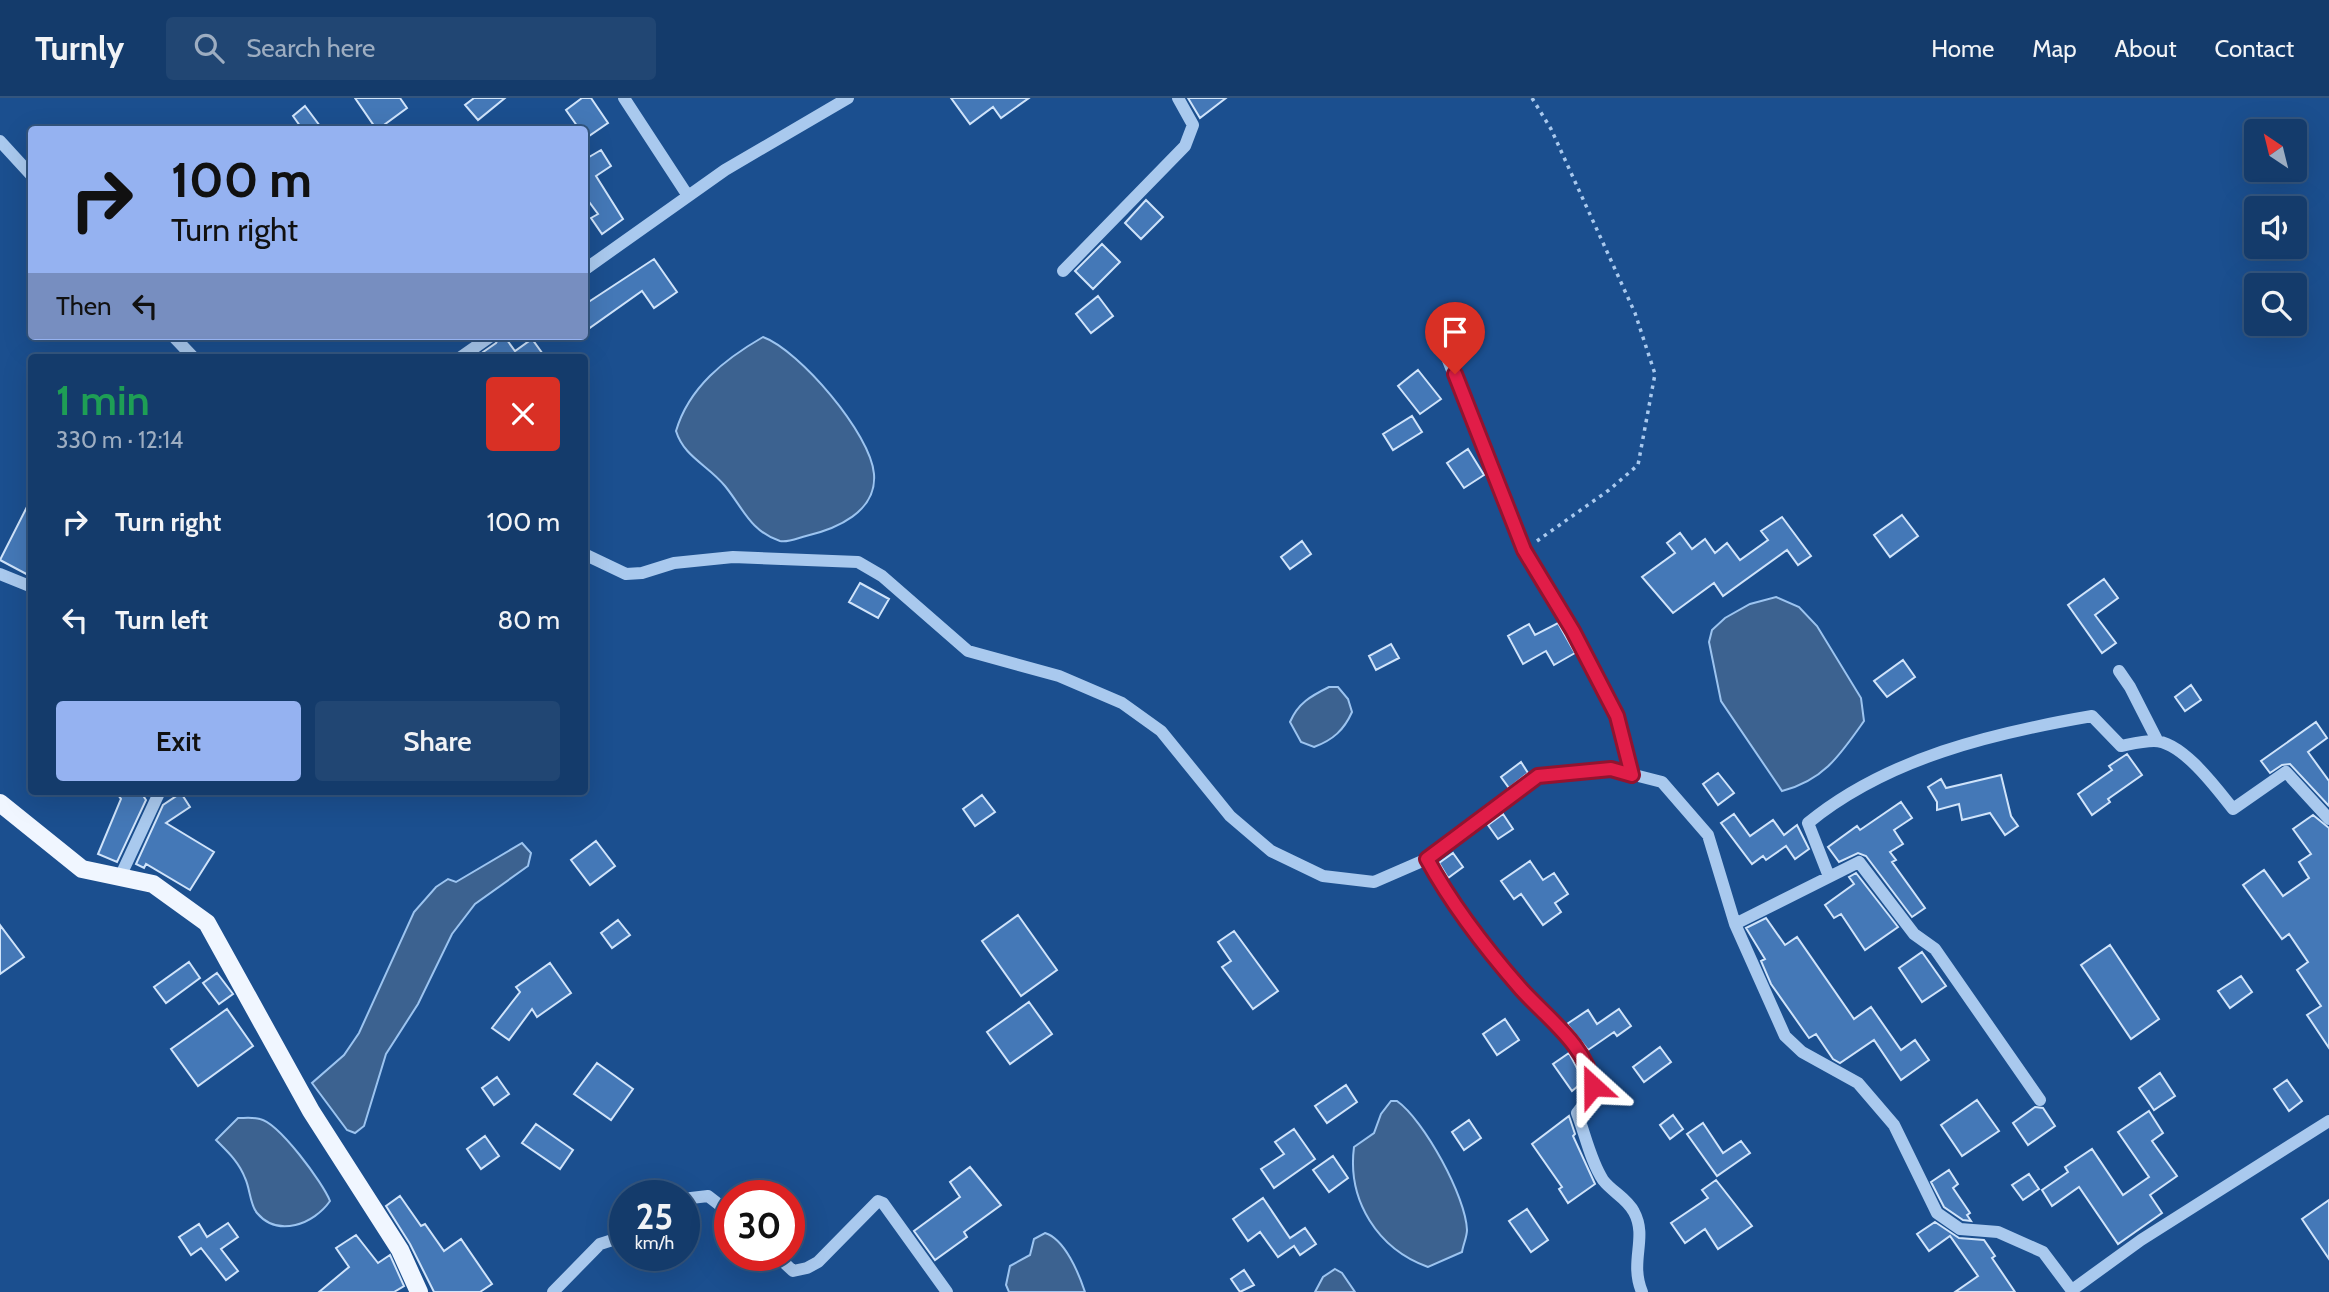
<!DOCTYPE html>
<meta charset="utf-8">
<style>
body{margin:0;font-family:Cabin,sans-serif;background:#214673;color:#f1f3f6;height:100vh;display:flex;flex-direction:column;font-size:26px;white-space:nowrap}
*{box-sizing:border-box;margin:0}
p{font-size:23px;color:#9dadc1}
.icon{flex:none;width:38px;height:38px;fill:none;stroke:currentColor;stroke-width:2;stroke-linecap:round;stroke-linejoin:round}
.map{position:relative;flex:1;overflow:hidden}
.sheet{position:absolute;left:28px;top:256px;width:560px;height:441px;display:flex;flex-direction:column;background:#143b6b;border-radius:7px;box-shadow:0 7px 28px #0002,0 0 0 2px #33557e}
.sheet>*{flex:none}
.top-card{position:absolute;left:28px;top:28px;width:560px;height:214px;border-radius:7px;box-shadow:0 7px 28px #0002,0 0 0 2px #33557e;background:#95b2f1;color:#111;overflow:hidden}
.needle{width:46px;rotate:325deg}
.tools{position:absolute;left:2244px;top:21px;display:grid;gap:14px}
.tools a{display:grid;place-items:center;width:63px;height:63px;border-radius:7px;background:#143b6b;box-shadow:0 7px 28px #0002,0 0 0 2px #33557e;font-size:35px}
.speed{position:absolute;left:609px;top:1082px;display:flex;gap:14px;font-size:35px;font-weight:700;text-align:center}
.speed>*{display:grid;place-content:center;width:91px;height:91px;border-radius:50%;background:#143b6b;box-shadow:0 7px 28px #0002,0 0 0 2px #33557e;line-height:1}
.speed small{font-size:18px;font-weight:400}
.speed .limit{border:10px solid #d22;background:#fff;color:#111}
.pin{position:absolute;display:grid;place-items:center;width:60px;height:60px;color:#fff;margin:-72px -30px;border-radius:50% 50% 50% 0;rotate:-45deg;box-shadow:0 0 7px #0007}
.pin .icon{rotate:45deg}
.me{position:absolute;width:77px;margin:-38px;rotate:336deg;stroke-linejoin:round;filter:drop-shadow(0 0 5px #0008)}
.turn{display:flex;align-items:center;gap:24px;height:147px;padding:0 28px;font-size:32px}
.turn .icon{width:91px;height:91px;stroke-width:2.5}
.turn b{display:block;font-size:49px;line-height:60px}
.then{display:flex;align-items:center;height:66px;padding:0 28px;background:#0003;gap:14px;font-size:26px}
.round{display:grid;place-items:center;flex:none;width:74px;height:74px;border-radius:7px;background:#214673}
.headline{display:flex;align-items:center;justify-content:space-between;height:119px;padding:0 28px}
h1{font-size:42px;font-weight:600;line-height:52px;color:#1e9e55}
.cta{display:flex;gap:14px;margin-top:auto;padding:14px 28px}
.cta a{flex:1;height:80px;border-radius:7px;background:#95b2f1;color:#111;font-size:28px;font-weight:600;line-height:80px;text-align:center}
.cta a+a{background:#214673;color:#f1f3f6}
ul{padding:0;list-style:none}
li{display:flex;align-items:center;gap:21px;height:98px;padding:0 28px}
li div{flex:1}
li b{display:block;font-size:26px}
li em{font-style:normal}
header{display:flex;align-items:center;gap:42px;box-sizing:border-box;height:98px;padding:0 35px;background:#143b6b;border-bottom:2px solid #33557e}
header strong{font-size:33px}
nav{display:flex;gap:38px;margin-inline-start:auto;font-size:24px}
.search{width:490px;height:63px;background:#214673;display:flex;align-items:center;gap:18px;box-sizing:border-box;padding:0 24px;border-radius:7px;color:#9dadc1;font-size:26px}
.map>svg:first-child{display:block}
.water{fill:#3c6290;stroke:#9cc4f0;stroke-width:2}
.building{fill:#4478b7;stroke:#cfe3fa;stroke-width:2}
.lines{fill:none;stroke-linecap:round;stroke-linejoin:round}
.path{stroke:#a9c9ee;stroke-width:3.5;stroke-dasharray:3.5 5;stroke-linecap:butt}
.minor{stroke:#a9c9ee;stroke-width:12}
.major{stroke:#f0f6ff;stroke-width:18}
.route-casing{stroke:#92132f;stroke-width:18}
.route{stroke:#e11d48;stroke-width:12}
</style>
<header>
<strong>Turnly</strong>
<div class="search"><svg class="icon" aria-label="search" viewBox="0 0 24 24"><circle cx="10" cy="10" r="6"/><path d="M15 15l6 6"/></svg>Search here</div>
<nav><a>Home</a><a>Map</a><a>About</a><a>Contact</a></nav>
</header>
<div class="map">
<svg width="2329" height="1194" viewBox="0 0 2329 1194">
<rect width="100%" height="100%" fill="#1b4f8f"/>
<path class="water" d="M 763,239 C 799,252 871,336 874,376 C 877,414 836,431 806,438 C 798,440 787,445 780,443 C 750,433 743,410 725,388 C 708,367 684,359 676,333 C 689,289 725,261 763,239 Z
M 1776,499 L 1799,509 L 1817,528 L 1861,600 L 1864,623 C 1840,657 1824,682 1782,693 L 1721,603 L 1709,544 L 1712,532 L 1725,520 L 1750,506 Z
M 1329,589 L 1338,589 L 1348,601 L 1352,614 C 1344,632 1333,642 1314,649 L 1301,644 L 1290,624 C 1298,605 1311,598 1329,589 Z
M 522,745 L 531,755 L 528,768 L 475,806 L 452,836 L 418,906 L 386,956 L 364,1028 L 355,1035 L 347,1032 L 312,985 L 344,957 L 359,935 L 414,814 L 436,789 L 448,781 L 456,784 Z
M 1391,1003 L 1397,1003 C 1424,1022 1466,1099 1467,1132 C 1467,1139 1463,1147 1462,1154 L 1428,1169 C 1378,1151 1347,1103 1354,1049 L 1374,1035 L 1381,1016 Z
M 238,1020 C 245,1020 254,1019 260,1021 C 279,1025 323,1085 330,1103 C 314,1126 278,1140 257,1115 C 250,1107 250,1090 245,1080 C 239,1064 228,1054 216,1042 Z
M 1045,1135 C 1065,1141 1079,1176 1085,1194 L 1009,1194 L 1006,1187 L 1010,1168 L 1030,1157 L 1034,1141 Z
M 1335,1171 L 1342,1175 L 1355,1194 L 1315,1194 L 1323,1179 Z"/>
<path class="building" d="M 355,0 L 400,0 L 407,10 L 377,32 Z
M 474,0 L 505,0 L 478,22 L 465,7 Z
M 582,0 L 591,0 L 608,25 L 586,40 L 584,32 L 580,32 L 566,12 Z
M 951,0 L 1029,0 L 1001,20 L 993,9 L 970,26 Z
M 1188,0 L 1226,0 L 1200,20 Z
M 305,8 L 323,32 L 303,32 L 293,18 Z
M 601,52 L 611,68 L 596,78 L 623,121 L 602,136 L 591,120 L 598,116 L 584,97 L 584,62 Z
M 1146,102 L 1163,119 L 1141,141 L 1125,125 Z
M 1102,146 L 1120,164 L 1093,191 L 1075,173 Z
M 654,161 L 677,194 L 654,210 L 642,193 L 584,234 L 584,207 Z
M 1098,198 L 1113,218 L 1091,235 L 1076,216 Z
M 500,238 L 504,238 L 515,253 L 532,241 L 545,259 L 476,259 L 496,245 Z
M 1418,272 L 1441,301 L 1420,316 L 1398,288 Z
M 1412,318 L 1422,334 L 1393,352 L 1383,336 Z
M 1468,351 L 1484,377 L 1464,390 L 1447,365 Z
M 32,399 L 32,479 L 0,462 Z
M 1902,417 L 1918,438 L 1890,459 L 1874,437 Z
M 1782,419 L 1811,458 L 1798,467 L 1787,452 L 1723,498 L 1714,485 L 1673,515 L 1642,479 L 1675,455 L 1667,445 L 1680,435 L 1692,451 L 1705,441 L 1715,455 L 1727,445 L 1740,462 L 1768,442 L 1761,433 Z
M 1302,443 L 1311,456 L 1290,471 L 1281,459 Z
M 2104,481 L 2118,500 L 2095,517 L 2116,545 L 2102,555 L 2068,507 Z
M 860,485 L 889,501 L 878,520 L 849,504 Z
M 1558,525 L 1575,555 L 1554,567 L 1546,553 L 1523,566 L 1508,538 L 1529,526 L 1535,537 Z
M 1391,546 L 1399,560 L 1376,572 L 1369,558 Z
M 1903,562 L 1915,579 L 1887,599 L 1874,583 Z
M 2191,587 L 2201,602 L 2185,613 L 2175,599 Z
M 2316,624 L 2327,640 L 2308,654 L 2329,683 L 2329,708 L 2290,666 L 2282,667 L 2270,675 L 2261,663 Z
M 2127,656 L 2142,677 L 2108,701 L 2110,704 L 2092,717 L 2078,696 L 2112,672 L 2109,668 Z
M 1521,664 L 1528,675 L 1509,690 L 1501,679 Z
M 1718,675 L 1734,695 L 1718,707 L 1703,686 Z
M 2001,677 L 2011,718 L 2018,728 L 2005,737 L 1990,715 L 1962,722 L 1959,706 L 1937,712 L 1937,704 L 1928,689 L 1941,681 L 1946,690 Z
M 115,693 L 140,693 L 146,702 L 117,764 L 98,756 L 121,701 Z
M 181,695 L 190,709 L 166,725 L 214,754 L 190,792 L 146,766 L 144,770 L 136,766 L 163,707 Z
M 982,697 L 995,714 L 975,728 L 963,711 Z
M 1901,704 L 1912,720 L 1894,732 L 1903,746 L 1890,754 L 1896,762 L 1892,764 L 1925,810 L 1912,819 L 1866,758 L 1858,755 L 1839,764 L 1828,749 L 1857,728 L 1860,732 Z
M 1503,716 L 1513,731 L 1498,741 L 1488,727 Z
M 1734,716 L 1750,738 L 1773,722 L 1784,737 L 1797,727 L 1809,751 L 1795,761 L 1786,748 L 1766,762 L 1763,758 L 1752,766 L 1721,725 Z
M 2313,717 L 2329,730 L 2329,950 L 2307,917 L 2321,908 L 2297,872 L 2308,864 L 2289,836 L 2282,841 L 2243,787 L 2264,772 L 2283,798 L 2309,780 L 2299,764 L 2311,756 L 2293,731 Z
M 596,743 L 615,768 L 590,787 L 571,762 Z
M 1453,755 L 1463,769 L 1448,780 L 1439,765 Z
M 1530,763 L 1543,782 L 1554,775 L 1568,796 L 1555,805 L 1561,814 L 1543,827 L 1521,796 L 1514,801 L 1501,783 Z
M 1856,775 L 1898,829 L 1865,852 L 1841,816 L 1834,820 L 1825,807 L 1854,786 L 1849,779 Z
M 1018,817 L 1057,872 L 1021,898 L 982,843 Z
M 1766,820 L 1785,847 L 1797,839 L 1854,921 L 1871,909 L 1901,952 L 1915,942 L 1929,962 L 1901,982 L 1874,942 L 1840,965 L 1833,961 L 1816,936 L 1809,940 L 1771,886 L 1761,863 L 1765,861 L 1746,830 Z
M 618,822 L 630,837 L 612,850 L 601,835 Z
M 0,827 L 24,859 L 0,876 Z
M 1234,833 L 1278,893 L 1253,911 L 1222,869 L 1231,863 L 1218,844 Z
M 2110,847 L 2159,921 L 2131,941 L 2081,867 Z
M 1922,854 L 1946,888 L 1922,904 L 1899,870 Z
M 189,864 L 200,880 L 166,905 L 154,889 Z
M 550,865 L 571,895 L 537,919 L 532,911 L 509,942 L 492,930 L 520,894 L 516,889 Z
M 217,875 L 233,896 L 219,906 L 203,885 Z
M 2241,878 L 2252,894 L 2230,910 L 2218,893 Z
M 1029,904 L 1052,936 L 1010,966 L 987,934 Z
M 227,911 L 253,948 L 198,988 L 171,951 Z
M 1619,911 L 1631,928 L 1617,938 L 1614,934 L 1588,952 L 1567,926 L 1588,912 L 1597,926 Z
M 1505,921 L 1519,942 L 1497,957 L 1483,936 Z
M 1660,949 L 1671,964 L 1644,984 L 1633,969 Z
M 1569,955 L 1584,983 L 1572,993 L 1553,966 Z
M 597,965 L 633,991 L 611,1022 L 574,996 Z
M 2160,975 L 2175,998 L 2154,1012 L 2139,990 Z
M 497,979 L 509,996 L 494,1007 L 482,990 Z
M 2287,982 L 2302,1003 L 2289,1013 L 2274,991 Z
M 1346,987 L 1357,1004 L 1327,1025 L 1315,1008 Z
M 1977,1002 L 1999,1033 L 1962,1058 L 1941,1027 Z
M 2035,1009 L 2043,1010 L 2055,1028 L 2028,1047 L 2013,1025 Z
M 2149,1013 L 2163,1035 L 2152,1043 L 2177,1078 L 2150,1097 L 2162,1115 L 2118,1146 L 2079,1089 L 2052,1108 L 2042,1092 L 2068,1074 L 2065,1069 L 2092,1051 L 2123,1097 L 2149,1079 L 2118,1034 Z
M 1673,1017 L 1683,1031 L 1670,1041 L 1660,1027 Z
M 1569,1018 L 1575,1036 L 1573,1038 L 1595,1086 L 1568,1105 L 1559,1091 L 1562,1089 L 1532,1046 Z
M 1469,1022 L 1481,1040 L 1464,1052 L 1452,1034 Z
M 1703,1025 L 1723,1055 L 1741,1043 L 1750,1055 L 1717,1078 L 1687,1036 Z
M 536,1026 L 573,1052 L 560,1071 L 522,1045 Z
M 1294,1031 L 1315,1061 L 1274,1090 L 1261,1071 L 1284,1056 L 1275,1044 Z
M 485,1038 L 499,1058 L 481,1071 L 467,1051 Z
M 1333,1058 L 1348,1080 L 1329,1094 L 1313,1072 Z
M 970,1069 L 1001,1107 L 964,1134 L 967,1139 L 935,1162 L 914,1133 L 960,1099 L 950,1084 Z
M 1949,1072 L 1958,1086 L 1953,1090 L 1970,1115 L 1967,1117 L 1971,1123 L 1963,1122 L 1944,1109 L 1931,1084 Z
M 2029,1076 L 2039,1091 L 2023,1102 L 2012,1087 Z
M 1716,1082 L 1752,1128 L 1718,1151 L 1705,1131 L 1685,1145 L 1671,1125 L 1708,1100 L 1702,1092 Z
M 400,1098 L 421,1128 L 425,1126 L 444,1153 L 461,1141 L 492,1186 L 480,1194 L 434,1194 L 410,1146 L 386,1108 Z
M 1263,1100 L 1290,1140 L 1305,1130 L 1316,1146 L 1300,1157 L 1294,1148 L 1278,1159 L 1260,1134 L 1248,1143 L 1233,1121 Z
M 2329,1102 L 2329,1161 L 2302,1121 Z
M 1527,1111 L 1548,1142 L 1531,1154 L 1509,1123 Z
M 1935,1124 L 1959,1140 L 1984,1142 L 1995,1158 L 1992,1160 L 2015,1194 L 1955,1194 L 1978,1178 L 1950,1138 L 1929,1153 L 1917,1136 Z
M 228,1125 L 238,1139 L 221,1151 L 238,1173 L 226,1182 L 201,1150 L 191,1157 L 179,1139 L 199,1126 L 207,1139 Z
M 356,1137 L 378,1165 L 390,1157 L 404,1188 L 394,1194 L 319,1194 L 349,1169 L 336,1150 Z
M 1244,1172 L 1254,1187 L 1240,1194 L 1231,1181 Z"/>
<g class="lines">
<path class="path" d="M 1532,0 L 1551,31 L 1635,215 L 1655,276 L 1638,367 L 1609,392 L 1537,443"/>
<path class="minor" d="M 624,0 L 688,98
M 0,43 L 32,78
M 584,172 L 725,72 L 848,0
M 1063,173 L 1185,48 L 1193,27 L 1178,0
M 173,238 L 193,259
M 1446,257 L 1523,452 L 1573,533 L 1617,618 L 1632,677
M 461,259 L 491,238
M 584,456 L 626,476 L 642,475 L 674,465 L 733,459 L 858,464 L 882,478 L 968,553 L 1059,578 L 1122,605 L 1161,633 L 1230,718 L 1271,753 L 1323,778 L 1374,784 L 1427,761 L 1538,679 L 1611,671 L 1662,684 L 1708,737 L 1735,826 L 1785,938 L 1802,954 L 1858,985 L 1894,1027 L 1937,1115 L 1960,1131 L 1998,1134 L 2043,1154 L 2073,1194
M 0,476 L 32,489
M 2119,573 L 2130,589 L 2157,642
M 1427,761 C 1452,807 1486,851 1521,891 C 1545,918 1578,942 1591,977 C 1597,991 1585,1005 1577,1015 C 1585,1036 1591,1064 1603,1082 C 1612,1094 1627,1100 1634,1114 C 1648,1140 1629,1163 1642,1194
M 1828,776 L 1808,725 C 1887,660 1993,635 2092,618 L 2121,648 C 2131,646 2143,643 2154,643 C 2182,643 2217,691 2233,711 L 2286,674 L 2329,721
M 120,779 L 160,693
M 1735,826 L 1859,764 L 1914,836 L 1935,851 L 2040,1002
M 684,1105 L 691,1100 L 708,1098 L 730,1115
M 776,1157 L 793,1173 L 807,1170 L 818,1164 L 878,1103 L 883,1105 L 947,1194
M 2072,1192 L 2141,1142 L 2329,1023
M 553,1194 L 600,1146 L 625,1138"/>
<path class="major" d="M 0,705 L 82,771 L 153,786 L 207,825 L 311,1013 L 400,1152 L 419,1194"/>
</g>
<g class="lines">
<g class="route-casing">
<path id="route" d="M 1455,276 L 1524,452 L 1573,533 L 1617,618 L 1632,677 L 1611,671 L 1538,678 L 1427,761 C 1452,807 1486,851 1521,891 C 1546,919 1587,948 1593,988"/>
</g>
<use href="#route" class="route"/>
</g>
</svg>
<div class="tools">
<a><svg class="needle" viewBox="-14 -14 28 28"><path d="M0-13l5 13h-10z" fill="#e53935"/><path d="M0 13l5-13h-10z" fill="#9dadc1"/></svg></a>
<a><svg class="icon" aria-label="sound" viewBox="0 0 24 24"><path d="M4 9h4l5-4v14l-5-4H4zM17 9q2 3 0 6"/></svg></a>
<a><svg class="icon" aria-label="search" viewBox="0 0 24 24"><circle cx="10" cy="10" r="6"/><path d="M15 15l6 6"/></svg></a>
</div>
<div class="speed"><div>25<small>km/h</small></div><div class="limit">30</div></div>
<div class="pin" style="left:1455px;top:276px;background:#d93025"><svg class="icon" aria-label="arrive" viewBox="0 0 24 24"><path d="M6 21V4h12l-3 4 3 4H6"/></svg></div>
<svg class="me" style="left:1593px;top:988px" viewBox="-20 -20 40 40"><path d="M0-17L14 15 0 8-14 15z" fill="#e11d48" stroke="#fff" stroke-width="4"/></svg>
<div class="top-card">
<div class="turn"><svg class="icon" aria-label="right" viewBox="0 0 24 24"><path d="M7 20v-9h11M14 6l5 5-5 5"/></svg><div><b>100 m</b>Turn right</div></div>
<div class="then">Then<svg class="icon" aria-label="left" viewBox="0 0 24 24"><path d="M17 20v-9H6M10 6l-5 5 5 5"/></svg></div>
</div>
<section class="sheet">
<div class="headline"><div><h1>1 min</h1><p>330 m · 12:14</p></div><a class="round" style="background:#d93025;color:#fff"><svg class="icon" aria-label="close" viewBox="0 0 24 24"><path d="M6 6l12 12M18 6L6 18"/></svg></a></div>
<ul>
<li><svg class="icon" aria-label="right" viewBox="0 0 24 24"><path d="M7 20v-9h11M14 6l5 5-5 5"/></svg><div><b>Turn right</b></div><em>100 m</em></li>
<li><svg class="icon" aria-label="left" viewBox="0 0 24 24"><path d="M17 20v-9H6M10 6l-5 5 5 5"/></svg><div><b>Turn left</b></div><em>80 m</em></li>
</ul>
<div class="cta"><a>Exit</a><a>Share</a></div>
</section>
</div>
